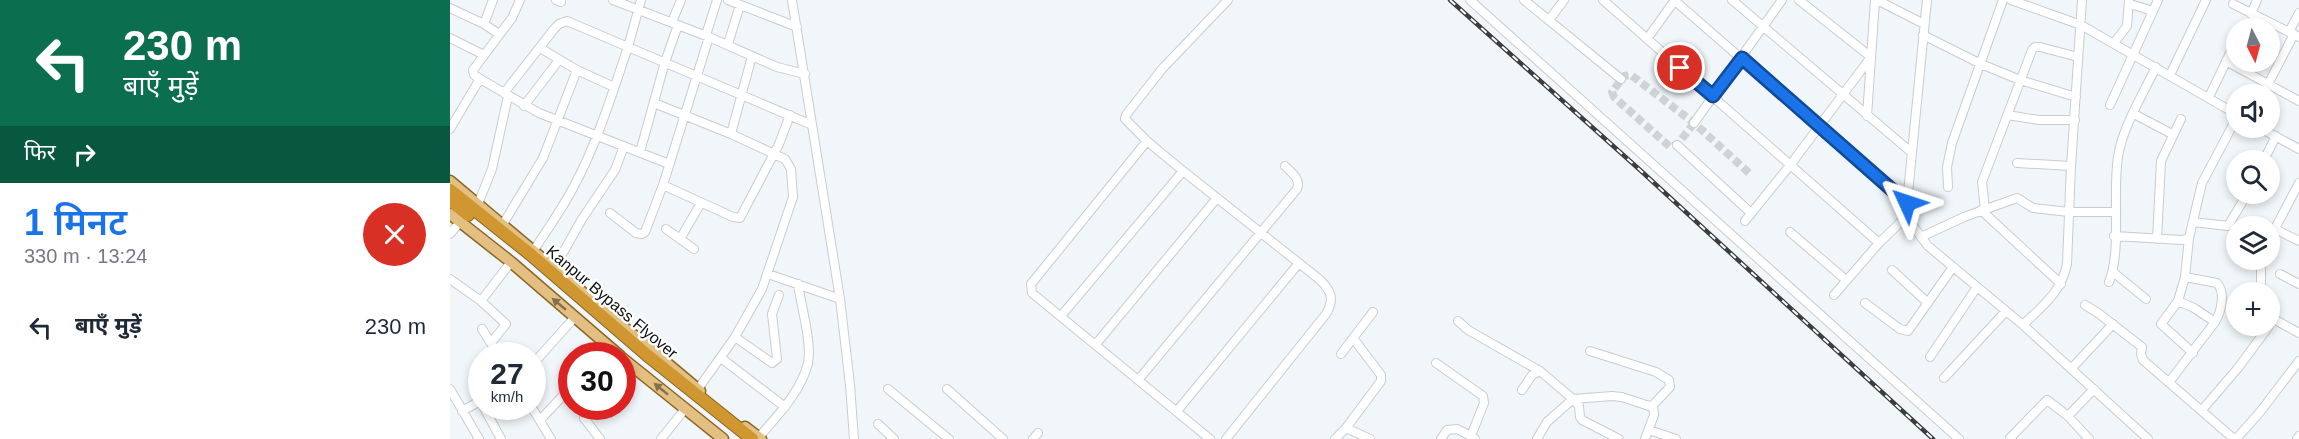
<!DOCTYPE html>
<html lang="hi">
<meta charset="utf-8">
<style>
body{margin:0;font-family:Helvetica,"Noto Sans Devanagari",sans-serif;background:#f2f2f3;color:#1f2937;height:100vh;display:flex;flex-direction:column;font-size:22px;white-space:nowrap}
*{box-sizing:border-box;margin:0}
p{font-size:20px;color:#747a83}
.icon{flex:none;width:33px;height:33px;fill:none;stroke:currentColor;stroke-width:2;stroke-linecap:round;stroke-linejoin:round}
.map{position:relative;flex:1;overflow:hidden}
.side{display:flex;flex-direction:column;background:#fff;width:450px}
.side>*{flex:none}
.top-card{background:#0b6e4f;color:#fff;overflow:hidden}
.needle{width:39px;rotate:174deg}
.fabs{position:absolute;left:1776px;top:18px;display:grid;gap:12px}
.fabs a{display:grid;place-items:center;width:54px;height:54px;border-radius:50%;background:#fff;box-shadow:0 3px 9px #0003;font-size:30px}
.speed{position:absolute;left:18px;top:342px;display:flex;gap:12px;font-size:30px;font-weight:700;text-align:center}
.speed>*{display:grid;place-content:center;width:78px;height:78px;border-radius:50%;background:#fff;box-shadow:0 3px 9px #0003;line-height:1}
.speed small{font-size:15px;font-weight:400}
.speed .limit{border:9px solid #d22;background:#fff;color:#111}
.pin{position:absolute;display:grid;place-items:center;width:51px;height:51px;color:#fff;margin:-26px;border:3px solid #fff;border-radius:50%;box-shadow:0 2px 6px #0007}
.me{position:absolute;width:66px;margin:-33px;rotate:312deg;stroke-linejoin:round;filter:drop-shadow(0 0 4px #0008)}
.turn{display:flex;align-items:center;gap:21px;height:126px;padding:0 24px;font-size:27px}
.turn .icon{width:78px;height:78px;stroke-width:2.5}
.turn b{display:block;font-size:42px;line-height:51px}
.then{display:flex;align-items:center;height:57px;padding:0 24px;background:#0003;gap:12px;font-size:22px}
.round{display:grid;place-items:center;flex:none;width:63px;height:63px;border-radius:32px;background:#f2f2f3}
.headline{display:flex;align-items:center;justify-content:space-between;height:102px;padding:0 24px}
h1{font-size:36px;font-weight:600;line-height:45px;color:#1a73e8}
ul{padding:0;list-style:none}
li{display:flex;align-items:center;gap:18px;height:84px;padding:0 24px}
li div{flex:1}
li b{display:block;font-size:22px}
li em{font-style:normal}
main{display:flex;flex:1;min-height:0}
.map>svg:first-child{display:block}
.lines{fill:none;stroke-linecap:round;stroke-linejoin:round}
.minor-tunnel{stroke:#cfd3d7;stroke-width:8;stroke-dasharray:8 4;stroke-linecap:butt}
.minor-casing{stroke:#c8ccd1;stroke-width:10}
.major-casing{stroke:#8b6624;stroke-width:13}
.highway-casing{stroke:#8b6624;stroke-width:14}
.minor{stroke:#fff;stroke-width:8}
.major{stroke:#e3c082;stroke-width:10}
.highway{stroke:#d0962f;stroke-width:12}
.rail-casing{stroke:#3b3d3f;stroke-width:4.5}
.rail{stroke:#fff;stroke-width:2;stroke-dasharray:7;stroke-linecap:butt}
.oneway{fill:#82704e}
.route-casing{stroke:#114b97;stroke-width:15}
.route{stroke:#1a73e8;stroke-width:10}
.labels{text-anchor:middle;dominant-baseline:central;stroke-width:5;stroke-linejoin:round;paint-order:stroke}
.street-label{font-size:16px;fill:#0c0e0f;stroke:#fff}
</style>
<main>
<section class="side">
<div class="top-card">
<div class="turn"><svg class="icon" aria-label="left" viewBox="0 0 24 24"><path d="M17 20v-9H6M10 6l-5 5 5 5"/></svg><div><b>230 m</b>बाएँ मुड़ें</div></div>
<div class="then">फिर<svg class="icon" aria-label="right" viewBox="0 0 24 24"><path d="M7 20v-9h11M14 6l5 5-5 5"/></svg></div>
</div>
<div class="headline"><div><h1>1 मिनट</h1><p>330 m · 13:24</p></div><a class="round" style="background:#d93025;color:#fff"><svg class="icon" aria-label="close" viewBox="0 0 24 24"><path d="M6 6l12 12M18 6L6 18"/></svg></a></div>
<ul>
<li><svg class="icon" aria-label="left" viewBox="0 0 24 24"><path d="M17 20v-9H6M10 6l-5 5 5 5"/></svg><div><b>बाएँ मुड़ें</b></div><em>230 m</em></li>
</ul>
</section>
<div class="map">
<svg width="1849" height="439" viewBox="0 0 1849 439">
<rect width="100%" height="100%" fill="#f1f6fa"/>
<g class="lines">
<path class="minor-tunnel" d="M 1244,123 L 1227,145 L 1220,147 L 1164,97 L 1162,92 L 1174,76 L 1181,75 L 1244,123 L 1299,173"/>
<g class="minor-casing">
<path id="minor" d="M 43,0 L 34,24 L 49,34
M 106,0 L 111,2
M 163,0 L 259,37 L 327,67 L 355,74
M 191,0 L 178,47 L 362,125
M 278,0 L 347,27
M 342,0 L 390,299 L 400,385 L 404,439
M 1020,0 L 1509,439
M 1074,0 L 1171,79
M 1153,0 L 1429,243
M 1224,0 L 1457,203
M 1282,0 L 1461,152
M 1427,0 L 1474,24
M 1477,0 L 1457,203 L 1463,226 L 1478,246 L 1573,325 L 1698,439
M 1561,0 L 1631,25 L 1786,114
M 1680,4 L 1703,11
M 1783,4 L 1849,37
M 0,8 L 34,24
M 1801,14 L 1807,0
M 1099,20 L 1114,0
M 222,22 L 231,0
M 1839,32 L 1849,13
M 256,35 L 267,0
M 1473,35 L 1531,64 L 1570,80 L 1626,97
M 0,38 L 34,55
M 1197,39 L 1225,0
M 1664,43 L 1677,26 L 1679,0
M 278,44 L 290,5
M 90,48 L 127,70 L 164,87
M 1776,61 L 1849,101
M 1720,75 L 1756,0
M 32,80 L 24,75 L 23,70 L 62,18 L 70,0
M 54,93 L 104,29 L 109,24 L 117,21 L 178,47 C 162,94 147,144 123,188 C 112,209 97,230 84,250
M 1813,94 L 1844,34
M 1759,97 L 1786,41
M 204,103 L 281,134 L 335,159 L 341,169 L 343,197 L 312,289 L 285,337 L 248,389
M 1660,105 L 1708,0
M 74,106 L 109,60
M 1684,114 L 1722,134
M 1557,115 L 1589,120 L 1625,120
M 1417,116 L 1425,0
M 1244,123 L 1332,0
M 1810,128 L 1849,149
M 0,129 L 28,82 L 32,80 L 89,113 L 219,164
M 281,134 L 302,56
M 697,141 L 581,284 L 582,293 L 760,439
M 1227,145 L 1301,213
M 190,152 L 215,62 L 228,25
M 1814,160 L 1826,136
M 1567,163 L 1621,166
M 213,185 L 283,217 L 290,218 L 329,144 L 340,115
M 1498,187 L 1497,167 L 1502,143 L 1553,0
M 28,204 L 42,169 L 58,96
M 1535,209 L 1532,182 L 1582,50 L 1585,47 L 1590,47 L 1628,57
M 1531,210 L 1611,284
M 160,213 L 186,233 L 192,234 L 195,232 L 213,185 L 259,37
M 1295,221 L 1341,164 L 1421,57 L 1349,0
M 1743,222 L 1778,226 L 1797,194
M 53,224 L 93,158 L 127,70
M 216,229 L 244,249
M 1825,229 L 1849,241
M 1340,232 L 1396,280
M 0,234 L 10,222
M 1664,236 L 1732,240 L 1739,238 L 1752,183 L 1786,119
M 1471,237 L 1514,217 L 1567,198 L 1583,208 L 1619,212 L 1665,212
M 1820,238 L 1849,183
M 230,239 L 251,203
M 1707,239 L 1711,161 L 1731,119
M 105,267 L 132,219 L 165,170 L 174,146
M 1442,270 L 1478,303
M 1663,272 L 1696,299
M 318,274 L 390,299
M 1830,274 L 1849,284
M 1735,277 L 1728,301 L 1744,308 L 1765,322
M 0,279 L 31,301
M 1659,282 C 1672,250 1662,194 1668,157 C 1672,128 1693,94 1706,67
M 1811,292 L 1811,260
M 1384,295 L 1429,243 L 1458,215
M 1728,301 L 1711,324 L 1743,353
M 1415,303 L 1450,329 L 1458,331 L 1503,267
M 1635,305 L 1648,313 L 1692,347 L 1691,354 L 1693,360 L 1784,439
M 611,316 L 733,171
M 1820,317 L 1849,333
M 1008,321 L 1018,330 L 1090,371
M 1573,325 C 1593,305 1611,293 1617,264 L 1621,166 L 1632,0
M 32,329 L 49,356
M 285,337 L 322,363 L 327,359 L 322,314 L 329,295
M 41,343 L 56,324 L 31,301 L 61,262
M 646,344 L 767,198
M 891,354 L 923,312
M 1480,357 L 1527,287
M 271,358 L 335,407
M 986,363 L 1033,396 L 1034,403 L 1021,436 L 1025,439
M 82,365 L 125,317
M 1621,369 L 1663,324
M 1494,378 L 1556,311
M 689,379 L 847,189 C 851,179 842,173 835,166
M 1720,381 L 1765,322 C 1771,312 1776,293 1767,283 L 1735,277 L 1739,238
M 0,389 L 29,439
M 438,389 L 499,439
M 497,389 L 553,439
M 1072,390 L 1082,375 L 1090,371 L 1123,399 L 1097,422 L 1087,439
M 1123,399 L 1162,396 L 1172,397 L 1199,406 L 1203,405 L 1220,387 L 1219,380 L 1206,372 L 1140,351
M 1123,399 L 1129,406 L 1130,417 L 1132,420 L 1169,439
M 33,406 L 51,439
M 81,406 L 101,439
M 140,406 L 134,418 L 150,439
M 1752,410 L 1788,368 L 1819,326
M 12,411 L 32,400
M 727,411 L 849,263
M 1618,416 L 1644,389
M 90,420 L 122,386
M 428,424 L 444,439
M 896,428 L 931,381 L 931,375 L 903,338
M 1199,430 L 1226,439
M 309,437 C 327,416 351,392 358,363 C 362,342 351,306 348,284
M 211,439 L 235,409
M 583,439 L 588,433
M 776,439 L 876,314 C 885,299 881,290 869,279 L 733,171 L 697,141 L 675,119 L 676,115 L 712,69 L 778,0
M 885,439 L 896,428 L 920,439
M 991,439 L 997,430 L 1007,429 L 1021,436
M 1195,439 L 1204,415 L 1203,405
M 1562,439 L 1560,438 L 1597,400 L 1618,416 L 1639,439
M 1786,439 L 1810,412 L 1849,361
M 1847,439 L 1849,436"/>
</g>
<g class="major-casing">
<path id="major" d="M 0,181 L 250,391
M 0,214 L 61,262 L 170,356
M 172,358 L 273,439
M 295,427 L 311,439"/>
</g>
<g class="highway-casing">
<path id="highway" d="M 0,190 L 80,254 L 197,355 L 302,439
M 0,200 L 18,215"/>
</g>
<use href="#minor" class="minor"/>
<use href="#major" class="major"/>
<use href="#highway" class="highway"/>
<g class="rail-casing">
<path id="rail" d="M 1000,0 L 1190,170 L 1483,439"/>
</g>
<use href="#rail" class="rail"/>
</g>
<defs><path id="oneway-solid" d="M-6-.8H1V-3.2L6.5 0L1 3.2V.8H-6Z" transform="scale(1.5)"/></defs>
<g class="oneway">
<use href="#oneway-solid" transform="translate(109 304) rotate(-140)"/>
<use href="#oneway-solid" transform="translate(211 389) rotate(-141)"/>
</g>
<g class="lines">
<g class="route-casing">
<path id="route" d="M 1230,68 L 1263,96 L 1292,58 L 1457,203"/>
</g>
<use href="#route" class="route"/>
</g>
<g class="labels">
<g class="street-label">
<text transform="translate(162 302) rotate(40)">Kanpur Bypass Flyover</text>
</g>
</g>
</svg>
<div class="fabs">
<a><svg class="needle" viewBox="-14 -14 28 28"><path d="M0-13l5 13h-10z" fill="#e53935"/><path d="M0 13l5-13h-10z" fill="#747a83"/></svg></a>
<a><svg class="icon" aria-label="sound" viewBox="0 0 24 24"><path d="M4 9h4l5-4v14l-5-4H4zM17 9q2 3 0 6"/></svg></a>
<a><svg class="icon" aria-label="search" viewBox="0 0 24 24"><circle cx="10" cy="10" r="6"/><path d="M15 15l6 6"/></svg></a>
<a><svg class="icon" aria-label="layers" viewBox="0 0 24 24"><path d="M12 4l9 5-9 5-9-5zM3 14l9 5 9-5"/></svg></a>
<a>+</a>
</div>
<div class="speed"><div>27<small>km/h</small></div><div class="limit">30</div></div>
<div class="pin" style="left:1230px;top:68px;background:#d93025"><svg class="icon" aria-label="arrive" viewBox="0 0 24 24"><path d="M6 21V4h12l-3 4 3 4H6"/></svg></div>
<svg class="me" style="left:1457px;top:203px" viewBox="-20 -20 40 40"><path d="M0-17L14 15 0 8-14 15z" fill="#1a73e8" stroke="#fff" stroke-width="4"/></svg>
</div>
</main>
